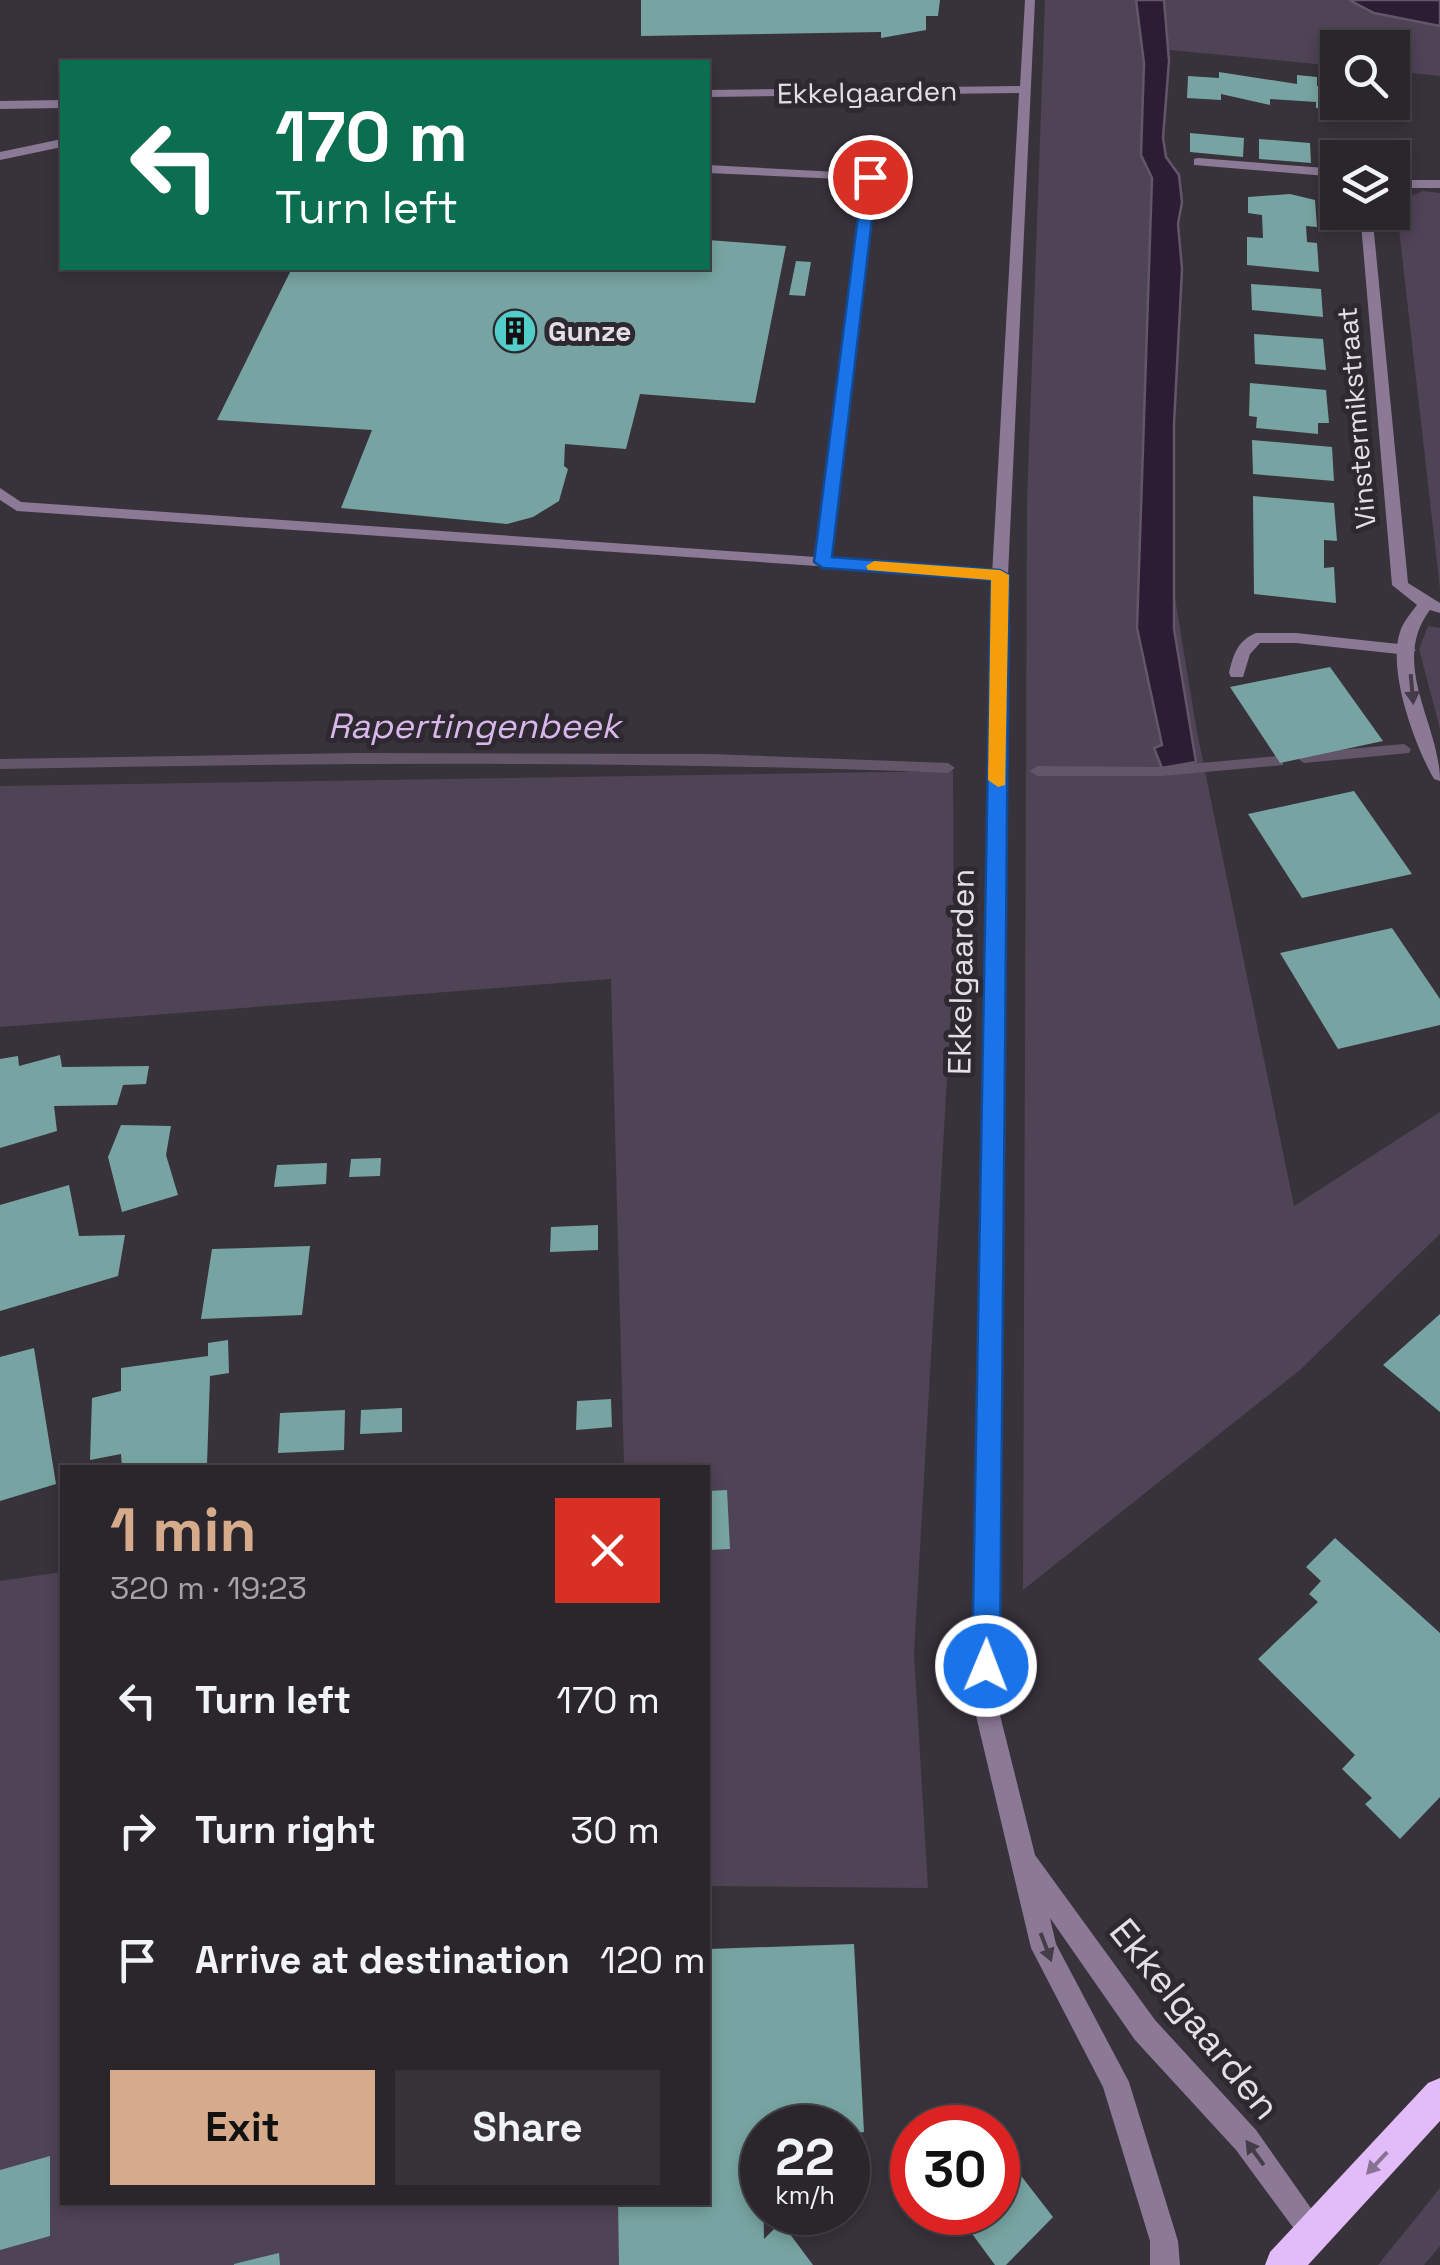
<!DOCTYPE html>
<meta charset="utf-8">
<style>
body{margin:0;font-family:"Space Grotesk",sans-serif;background:#363238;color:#f1f3f6;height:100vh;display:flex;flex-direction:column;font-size:38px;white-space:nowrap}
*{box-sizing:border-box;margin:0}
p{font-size:32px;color:#a5a5a9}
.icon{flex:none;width:55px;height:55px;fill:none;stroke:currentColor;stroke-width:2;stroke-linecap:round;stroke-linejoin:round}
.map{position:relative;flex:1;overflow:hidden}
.sheet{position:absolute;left:60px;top:1465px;width:650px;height:740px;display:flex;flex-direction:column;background:#2a262c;border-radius:0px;box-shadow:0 5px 15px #0003,0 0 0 2px #464348}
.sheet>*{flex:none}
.guide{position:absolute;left:60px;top:60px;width:650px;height:210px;border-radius:0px;box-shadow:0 5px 15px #0003,0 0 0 2px #464348;background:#0b6e4f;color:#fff;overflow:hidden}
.tools{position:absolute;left:1320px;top:30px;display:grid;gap:20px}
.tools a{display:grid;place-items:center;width:90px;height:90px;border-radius:0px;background:#2a262c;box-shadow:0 5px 15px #0003,0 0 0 2px #464348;font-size:50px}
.speed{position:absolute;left:740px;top:2105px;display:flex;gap:20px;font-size:50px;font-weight:700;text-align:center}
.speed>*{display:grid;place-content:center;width:130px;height:130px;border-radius:50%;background:#2a262c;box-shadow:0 5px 15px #0003,0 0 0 2px #464348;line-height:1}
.speed small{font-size:25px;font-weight:400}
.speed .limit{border:15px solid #d22;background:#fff;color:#111}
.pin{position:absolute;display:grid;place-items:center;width:85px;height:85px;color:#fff;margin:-42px;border:5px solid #fff;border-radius:50%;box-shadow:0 2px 10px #0007}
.me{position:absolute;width:110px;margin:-55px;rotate:1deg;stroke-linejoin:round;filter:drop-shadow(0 0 8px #0008)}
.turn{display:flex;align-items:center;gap:35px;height:210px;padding:0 50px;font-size:45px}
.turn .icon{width:130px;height:130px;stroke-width:2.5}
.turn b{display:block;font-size:70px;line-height:85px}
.round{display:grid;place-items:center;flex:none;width:105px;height:105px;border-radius:0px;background:#363238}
.summary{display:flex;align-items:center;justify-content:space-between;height:170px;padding:0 50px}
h1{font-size:60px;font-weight:700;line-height:75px;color:#d6ab8b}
.button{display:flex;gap:20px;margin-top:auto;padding:20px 50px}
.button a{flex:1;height:115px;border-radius:0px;background:#d6ab8b;color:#111;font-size:40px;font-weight:700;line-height:115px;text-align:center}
.button a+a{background:#363238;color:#f1f3f6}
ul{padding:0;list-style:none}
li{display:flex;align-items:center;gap:30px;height:130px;padding:0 50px}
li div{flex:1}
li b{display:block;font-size:38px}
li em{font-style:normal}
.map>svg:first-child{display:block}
.green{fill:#4f4356}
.water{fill:#2c1c34;stroke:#635669;stroke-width:2.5}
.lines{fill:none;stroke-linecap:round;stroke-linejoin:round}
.stream{fill:#635669;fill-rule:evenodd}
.building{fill:#77a4a2}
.lane{fill:#8b7996;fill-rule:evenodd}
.street{fill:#8b7996;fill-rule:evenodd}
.primary{fill:#e2bcf8;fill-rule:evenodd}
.oneway{fill:#453c4a}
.oneway2{fill:#887294}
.route{fill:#1a73e8;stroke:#114b97;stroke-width:2.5}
.slow{fill:#f59e0b}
.labels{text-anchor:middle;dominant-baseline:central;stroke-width:10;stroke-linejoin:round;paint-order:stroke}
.far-street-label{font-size:28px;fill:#e3dfe5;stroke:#2e2831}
.far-poi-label{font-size:28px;font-weight:bold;fill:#e3dfe5;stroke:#2e2831;text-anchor:start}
.street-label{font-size:32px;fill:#e3dfe5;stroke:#2e2831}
.water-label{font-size:35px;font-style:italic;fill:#d8b7ea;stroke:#2e2831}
.near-street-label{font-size:38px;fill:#e3dfe5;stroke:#2e2831}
</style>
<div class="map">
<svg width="1440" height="2265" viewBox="0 0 1440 2265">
<rect width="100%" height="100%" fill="#38323b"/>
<path class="green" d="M 1045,0 L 1440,0 L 1440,76 L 1393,71 L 1392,48 L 1338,48 L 1337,66 L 1160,49 L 1155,221 L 1175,598 L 1197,732 L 1294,1206 L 1440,1112 L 1440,1234 L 1300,1370 L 1023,1590 L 1027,502 Z
M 1423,191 L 1440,193 L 1440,589 L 1396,203 Z
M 1428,626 L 1440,628 L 1440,729 L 1419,649 Z
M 953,771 L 954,955 L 914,1653 L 928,1888 L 708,1886 L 708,1468 L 624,1467 L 611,979 L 0,1027 L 0,786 Z
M 62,1572 L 62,2202 L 681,2203 L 681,2265 L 0,2265 L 0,1581 Z
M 1440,2188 L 1440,2246 L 1424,2265 L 1378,2265 Z"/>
<path class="water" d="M 1136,0 L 1164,0 L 1169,61 L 1163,138 L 1166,157 L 1179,175 L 1182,202 L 1178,224 L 1182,269 L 1174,424 L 1174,629 L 1196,762 L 1162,768 L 1154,748 L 1162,745 L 1137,628 L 1152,178 L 1141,155 L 1144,63 Z
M 1349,0 L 1440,0 L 1440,26 L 1374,13 Z"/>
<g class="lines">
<path class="stream" d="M 1404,744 L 1411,749 L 1409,753 L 1304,763 L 1297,758 L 1304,753 Z
M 356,753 L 711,754 L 948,763 L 955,768 L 948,773 C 632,760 316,763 0,769 L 0,759 Z
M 1278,756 L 1283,757 L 1283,765 L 1161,776 L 1037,776 L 1030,771 L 1037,766 L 1158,767 Z"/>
</g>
<path class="building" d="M 641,0 L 940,0 L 938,16 L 926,16 L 926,30 L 881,38 L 881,32 L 641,36 Z
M 1219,72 L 1297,84 L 1297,75 L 1317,77 L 1317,86 L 1338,87 L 1336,110 L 1316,108 L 1316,102 L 1270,99 L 1270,105 L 1221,94 L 1221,100 L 1187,98 L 1188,76 L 1219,78 Z
M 1190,133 L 1244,138 L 1243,157 L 1190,152 Z
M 1259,139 L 1310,143 L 1311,163 L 1259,159 Z
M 1326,145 L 1380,149 L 1380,158 L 1338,158 L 1338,165 L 1326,165 Z
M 1290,194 L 1315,200 L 1317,227 L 1306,226 L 1307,242 L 1317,243 L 1319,272 L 1247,265 L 1247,237 L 1263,238 L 1262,215 L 1248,213 L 1248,197 Z
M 708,240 L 786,246 L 755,403 L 640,394 L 626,449 L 565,444 L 564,466 L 568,469 L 559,501 L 533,517 L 507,524 L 341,508 L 372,430 L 217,420 L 292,268 L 708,268 Z
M 796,261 L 811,262 L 805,296 L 789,295 Z
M 1251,284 L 1321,289 L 1323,317 L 1252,310 Z
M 1254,334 L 1323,339 L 1326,370 L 1255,364 Z
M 1250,383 L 1326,390 L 1329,423 L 1318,423 L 1318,434 L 1256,428 L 1257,417 L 1249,416 Z
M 1252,440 L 1332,447 L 1334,481 L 1253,474 Z
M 1253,496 L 1334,503 L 1337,541 L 1324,540 L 1324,568 L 1334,567 L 1336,603 L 1254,594 Z
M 1330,667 L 1383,741 L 1280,763 L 1230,687 Z
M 1354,791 L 1412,874 L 1302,898 L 1248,814 Z
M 1392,928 L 1440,999 L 1440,1025 L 1338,1049 L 1280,953 Z
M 60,1055 L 62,1067 L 149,1066 L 146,1084 L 123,1085 L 117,1105 L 54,1106 L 57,1131 L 0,1148 L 0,1059 L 18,1056 L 19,1066 Z
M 121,1125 L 171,1126 L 166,1155 L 178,1195 L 122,1212 L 108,1157 Z
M 381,1158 L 380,1176 L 349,1177 L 351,1159 Z
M 327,1163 L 326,1184 L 274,1187 L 277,1165 Z
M 69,1185 L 79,1236 L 125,1235 L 118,1276 L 0,1311 L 0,1205 Z
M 598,1225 L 598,1250 L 550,1252 L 551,1227 Z
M 310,1246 L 302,1315 L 201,1319 L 212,1249 Z
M 1440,1314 L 1440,1412 L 1383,1365 Z
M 228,1340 L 229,1373 L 210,1376 L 207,1465 L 122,1468 L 121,1454 L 90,1460 L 92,1398 L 121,1391 L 121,1368 L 208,1356 L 208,1343 Z
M 34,1348 L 56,1484 L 0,1501 L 0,1357 Z
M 611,1399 L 612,1427 L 576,1430 L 577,1401 Z
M 402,1408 L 402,1432 L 360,1434 L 361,1410 Z
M 345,1410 L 344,1450 L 278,1453 L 280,1413 Z
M 727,1490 L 730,1549 L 708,1550 L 708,1491 Z
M 1335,1538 L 1440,1633 L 1440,1797 L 1400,1839 L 1365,1804 L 1372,1798 L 1342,1769 L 1355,1755 L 1258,1659 L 1318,1602 L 1309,1594 L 1321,1581 L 1306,1567 Z
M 854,1944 L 864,2132 L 848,2134 L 848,2128 L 762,2128 L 764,2239 L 781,2222 L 813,2265 L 619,2265 L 618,2202 L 708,2202 L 708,1949 Z
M 998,2146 L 1053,2217 L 1006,2265 L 995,2265 L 956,2212 L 998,2212 Z
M 50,2156 L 50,2236 L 0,2250 L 0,2170 Z
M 279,2253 L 280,2265 L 234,2265 L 234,2264 Z"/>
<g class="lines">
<path class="lane" d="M 62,139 L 62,147 L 0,160 L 0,152 Z
M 708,165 L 874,174 L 831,558 L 1000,570 L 1008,575 L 1006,579 L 17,511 L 0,500 L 0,488 L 21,502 L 816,557 L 863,180 L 708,173 Z
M 1256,633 L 1296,633 L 1408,645 L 1416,650 L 1408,655 L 1296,643 L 1260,643 L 1250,654 L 1243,677 L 1231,677 L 1229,673 C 1233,655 1238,640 1256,633 Z"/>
<path class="street" d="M 1025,0 L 1035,0 L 1008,575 L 997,1703 L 1035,1855 L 1155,2020 L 1256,2130 L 1327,2231 L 1323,2241 L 1313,2245 L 1303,2241 L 1236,2150 L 1135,2040 L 1050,1918 L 1056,1944 L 1129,2082 L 1178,2241 L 1180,2265 L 1150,2265 L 1150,2241 L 1103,2087 L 1031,1948 L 973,1703 L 992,575 L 1019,93 L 708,97 L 708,90 L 1020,86 Z
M 62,100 L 62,108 L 0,109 L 0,101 Z
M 1198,158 L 1338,169 L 1338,177 L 1194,165 L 1194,159 Z
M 1392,180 L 1440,180 L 1440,188 L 1392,188 Z
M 1360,212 L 1372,212 L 1408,583 L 1440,603 L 1440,613 L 1430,610 C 1389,664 1440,724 1440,781 L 1434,779 C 1415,746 1387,670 1400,632 C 1403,622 1411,613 1417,605 L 1392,585 Z"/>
<path class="primary" d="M 1440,2078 L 1440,2121 L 1308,2265 L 1265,2265 L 1270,2252 L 1428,2083 Z"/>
</g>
<defs><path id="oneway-solid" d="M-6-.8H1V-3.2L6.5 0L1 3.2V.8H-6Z" transform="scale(2.5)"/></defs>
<g class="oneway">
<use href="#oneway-solid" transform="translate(1412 689) rotate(85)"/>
<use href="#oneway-solid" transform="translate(1046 1947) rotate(69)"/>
<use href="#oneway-solid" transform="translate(1255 2153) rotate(-126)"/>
</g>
<use class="oneway2" href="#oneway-solid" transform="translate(1377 2163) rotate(133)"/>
<path class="route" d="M 870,173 L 877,177 L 832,557 L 1000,570 L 1009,575 L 1000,1666 L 996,1676 L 986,1680 L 976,1676 L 972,1666 L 991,580 L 823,568 L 814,562 L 863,177 Z"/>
<path class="slow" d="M 874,561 L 1000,570 L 1009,575 L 1005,785 L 998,787 L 988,780 L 991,580 L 868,570 L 866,566 Z"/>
<defs>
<g id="building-disc" transform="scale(2.25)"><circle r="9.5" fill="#53cdca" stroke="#2e2831"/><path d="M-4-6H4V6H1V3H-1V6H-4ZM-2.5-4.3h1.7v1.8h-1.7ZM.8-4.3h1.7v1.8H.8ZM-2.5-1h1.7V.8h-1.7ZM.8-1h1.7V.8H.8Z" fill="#111"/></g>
</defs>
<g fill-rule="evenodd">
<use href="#building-disc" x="515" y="331"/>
</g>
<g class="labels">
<g class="far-street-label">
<text transform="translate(867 92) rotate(-1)">Ekkelgaarden</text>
<text transform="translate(1356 418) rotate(-95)">Vinstermikstraat</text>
</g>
<g class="far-poi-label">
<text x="548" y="331">Gunze</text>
</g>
<g class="street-label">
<text transform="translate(961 972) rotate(-89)">Ekkelgaarden</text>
</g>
<g class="water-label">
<text x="474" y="726">Rapertingenbeek</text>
</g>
<g class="near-street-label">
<text transform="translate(1195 2019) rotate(51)">Ekkelgaarden</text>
</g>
</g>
</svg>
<div class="tools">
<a><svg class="icon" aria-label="search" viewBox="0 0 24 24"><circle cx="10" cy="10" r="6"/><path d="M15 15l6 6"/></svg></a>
<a><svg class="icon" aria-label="layers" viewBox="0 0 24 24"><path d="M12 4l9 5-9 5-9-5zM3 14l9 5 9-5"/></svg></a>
</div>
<div class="speed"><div>22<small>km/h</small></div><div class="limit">30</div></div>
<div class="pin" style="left:870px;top:177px;background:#d93025"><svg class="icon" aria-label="arrive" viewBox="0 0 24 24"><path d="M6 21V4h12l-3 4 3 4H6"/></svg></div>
<svg class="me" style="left:986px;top:1666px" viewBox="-20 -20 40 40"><circle r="17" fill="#1a73e8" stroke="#fff" stroke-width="3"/><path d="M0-11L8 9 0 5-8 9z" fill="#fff"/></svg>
<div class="guide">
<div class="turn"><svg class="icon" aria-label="left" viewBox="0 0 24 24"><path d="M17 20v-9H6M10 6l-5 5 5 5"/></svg><div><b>170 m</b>Turn left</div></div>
</div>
<section class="sheet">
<div class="summary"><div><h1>1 min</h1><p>320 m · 19:23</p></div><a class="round" style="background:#d93025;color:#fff"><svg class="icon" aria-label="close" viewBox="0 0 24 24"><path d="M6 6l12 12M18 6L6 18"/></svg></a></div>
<ul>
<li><svg class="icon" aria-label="left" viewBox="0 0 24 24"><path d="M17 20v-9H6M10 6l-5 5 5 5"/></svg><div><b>Turn left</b></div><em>170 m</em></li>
<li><svg class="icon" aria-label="right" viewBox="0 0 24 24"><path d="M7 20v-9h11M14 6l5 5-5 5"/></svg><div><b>Turn right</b></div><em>30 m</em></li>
<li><svg class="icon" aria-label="arrive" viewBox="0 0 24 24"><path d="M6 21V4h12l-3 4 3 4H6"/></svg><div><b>Arrive at destination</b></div><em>120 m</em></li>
</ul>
<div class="button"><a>Exit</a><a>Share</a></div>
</section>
</div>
